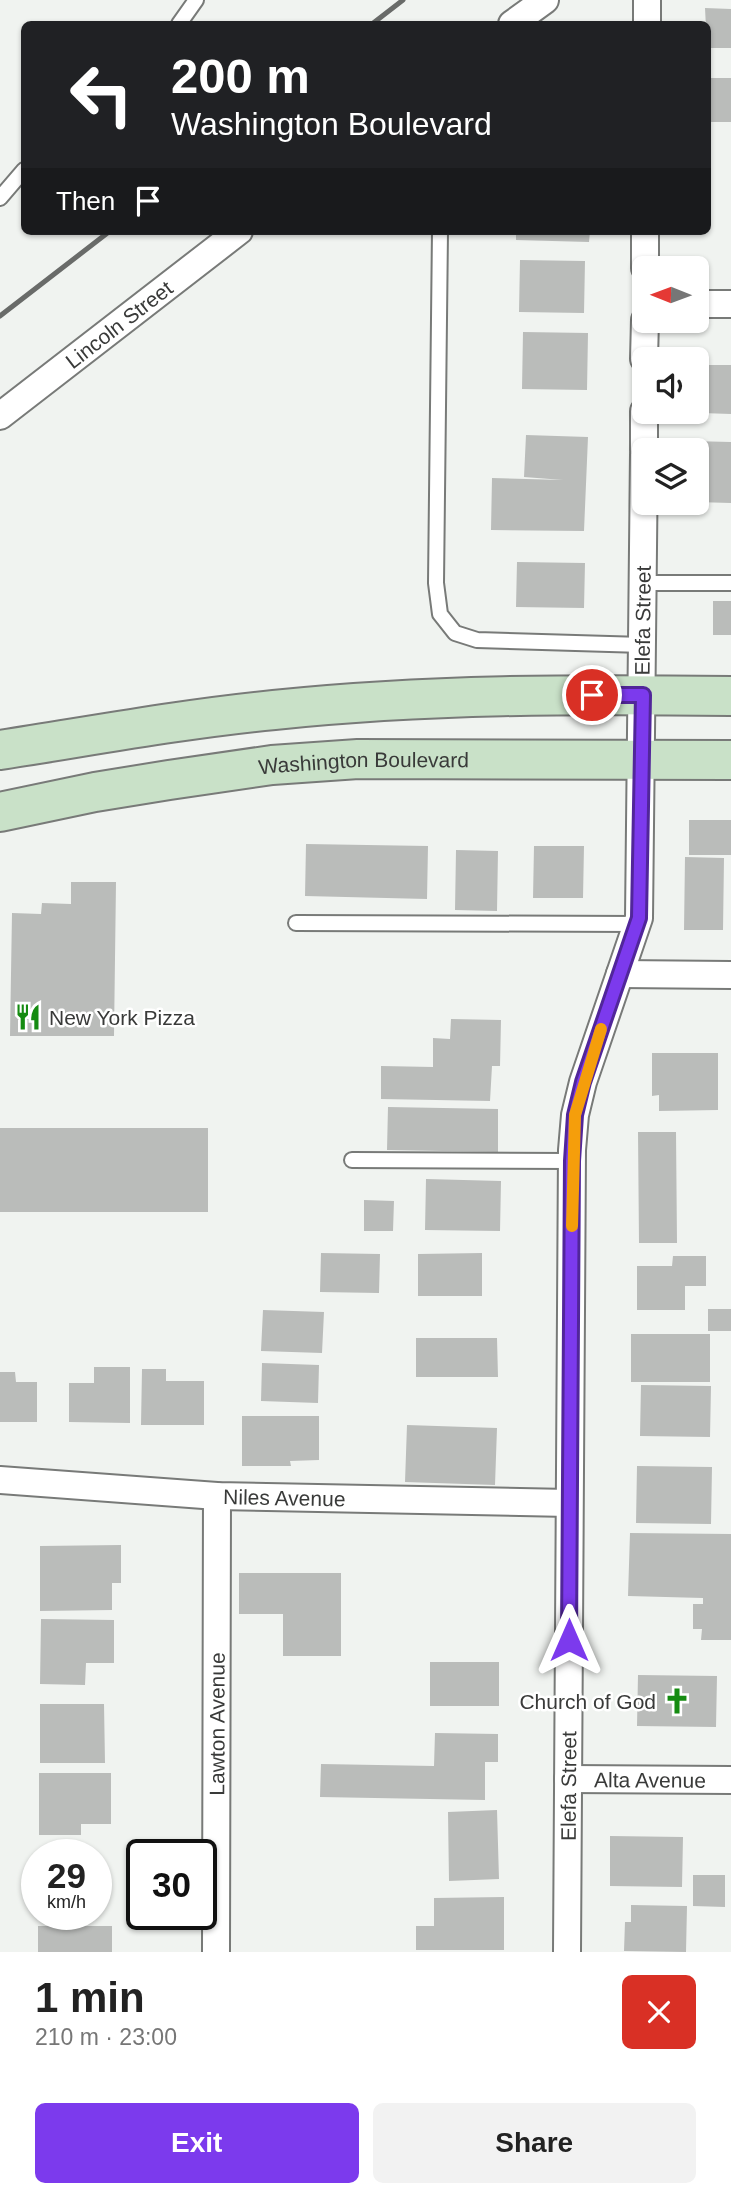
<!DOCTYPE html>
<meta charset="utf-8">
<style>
body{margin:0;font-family:Helvetica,sans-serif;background:#f2f2f2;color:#222;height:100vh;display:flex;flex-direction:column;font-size:26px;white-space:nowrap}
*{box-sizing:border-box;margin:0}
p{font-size:23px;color:#767676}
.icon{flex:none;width:38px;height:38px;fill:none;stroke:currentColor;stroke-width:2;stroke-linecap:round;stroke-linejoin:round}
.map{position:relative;height:1952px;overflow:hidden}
.side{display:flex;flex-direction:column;background:#fff;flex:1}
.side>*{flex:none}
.hud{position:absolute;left:21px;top:21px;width:690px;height:214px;border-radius:10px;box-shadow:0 2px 5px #0004;background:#202124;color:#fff;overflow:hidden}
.needle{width:46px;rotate:271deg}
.fabs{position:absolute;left:632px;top:256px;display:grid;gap:14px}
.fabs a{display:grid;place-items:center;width:77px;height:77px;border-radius:10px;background:#fff;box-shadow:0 2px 5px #0004;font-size:35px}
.speed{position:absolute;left:21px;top:1839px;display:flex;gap:14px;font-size:35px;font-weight:700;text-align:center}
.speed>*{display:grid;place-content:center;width:91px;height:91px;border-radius:50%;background:#fff;box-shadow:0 2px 5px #0004;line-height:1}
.speed small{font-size:18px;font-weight:400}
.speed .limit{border:4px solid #111;border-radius:10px;background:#fff;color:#111}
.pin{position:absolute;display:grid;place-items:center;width:60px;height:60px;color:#fff;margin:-30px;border:4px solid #fff;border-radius:50%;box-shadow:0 2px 7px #0007}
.me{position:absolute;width:77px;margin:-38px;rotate:0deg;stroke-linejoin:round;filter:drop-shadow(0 0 5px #0008)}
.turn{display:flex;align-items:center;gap:24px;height:147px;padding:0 35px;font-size:32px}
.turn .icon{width:91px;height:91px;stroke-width:2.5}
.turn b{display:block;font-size:49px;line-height:60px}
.then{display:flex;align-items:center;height:66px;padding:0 35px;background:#0003;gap:14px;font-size:26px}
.round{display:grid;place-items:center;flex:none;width:74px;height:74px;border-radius:10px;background:#f2f2f2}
.headline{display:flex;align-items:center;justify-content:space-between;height:119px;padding:0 35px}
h1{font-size:42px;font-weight:700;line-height:52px}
.button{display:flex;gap:14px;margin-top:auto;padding:14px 35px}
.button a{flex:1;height:80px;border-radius:10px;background:#7c3aed;color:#fff;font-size:28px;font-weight:700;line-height:80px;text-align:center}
.button a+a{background:#f2f2f2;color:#222}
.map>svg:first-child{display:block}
.building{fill:#babcba}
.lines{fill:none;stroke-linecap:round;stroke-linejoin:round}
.lane-casing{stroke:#787a78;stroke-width:18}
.street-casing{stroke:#787a78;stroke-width:30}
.secondary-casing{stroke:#787a78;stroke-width:42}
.lane{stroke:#fff;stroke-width:14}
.street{stroke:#fff;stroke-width:26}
.secondary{stroke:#c9e1c8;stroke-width:38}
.rail{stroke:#696b69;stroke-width:5}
.route-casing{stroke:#51269a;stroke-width:18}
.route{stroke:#7c3aed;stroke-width:12}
.slow{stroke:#f59e0b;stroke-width:12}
.labels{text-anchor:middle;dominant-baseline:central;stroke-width:5;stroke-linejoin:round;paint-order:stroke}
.street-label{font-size:21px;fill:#393a39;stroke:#fff}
.poi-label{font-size:21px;fill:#393a39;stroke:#fff;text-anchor:start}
</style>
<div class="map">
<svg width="731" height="1952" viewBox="0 0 731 1952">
<rect width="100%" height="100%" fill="#f0f3f0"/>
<path class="building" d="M 705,8 L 731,9 L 731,48 L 707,48 Z
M 707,78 L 731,78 L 731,122 L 707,122 Z
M 516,231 L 590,231 L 589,242 L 516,240 Z
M 520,260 L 585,261 L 584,313 L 519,312 Z
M 523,332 L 588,333 L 587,390 L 522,389 Z
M 701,365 L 731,365 L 731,414 L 701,413 Z
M 526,435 L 588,437 L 584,531 L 491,530 L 492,478 L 563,480 L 524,477 Z
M 691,441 L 731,442 L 731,503 L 696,502 L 696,450 L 690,450 Z
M 517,562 L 585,563 L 584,608 L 516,607 Z
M 713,601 L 731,601 L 731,635 L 713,635 Z
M 689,820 L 731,820 L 731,855 L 689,855 Z
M 306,844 L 428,846 L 427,899 L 305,896 Z
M 534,846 L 584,846 L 583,898 L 533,898 Z
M 456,850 L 498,851 L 497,911 L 455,910 Z
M 685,857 L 724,858 L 723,930 L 684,930 Z
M 71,882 L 116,882 L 114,1036 L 10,1036 L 12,913 L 41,914 L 42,903 L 71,904 Z
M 451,1019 L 501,1020 L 500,1066 L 492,1066 L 490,1101 L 381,1099 L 381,1066 L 433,1067 L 433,1038 L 450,1039 Z
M 652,1053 L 718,1053 L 718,1110 L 659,1111 L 659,1095 L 652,1096 Z
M 388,1107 L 498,1109 L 498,1152 L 387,1150 Z
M 0,1128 L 208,1128 L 208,1212 L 0,1212 Z
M 638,1132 L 676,1132 L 677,1243 L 639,1243 Z
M 426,1179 L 501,1181 L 500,1231 L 425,1230 Z
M 364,1200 L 394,1201 L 393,1231 L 364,1231 Z
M 321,1253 L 380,1254 L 379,1293 L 320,1292 Z
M 482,1253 L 482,1296 L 418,1296 L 418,1254 Z
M 673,1256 L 706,1256 L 706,1286 L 685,1286 L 685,1310 L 637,1310 L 637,1266 L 672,1266 Z
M 708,1309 L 731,1309 L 731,1331 L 708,1331 Z
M 263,1310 L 324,1312 L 322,1353 L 261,1351 Z
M 631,1334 L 710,1334 L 710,1382 L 631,1382 Z
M 416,1338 L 497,1338 L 498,1377 L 416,1377 Z
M 262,1363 L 319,1365 L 318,1403 L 261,1401 Z
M 94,1367 L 130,1367 L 130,1423 L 69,1422 L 69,1383 L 94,1383 Z
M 142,1369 L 166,1369 L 166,1381 L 204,1381 L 204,1425 L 141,1425 Z
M 0,1372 L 15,1372 L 16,1382 L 37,1382 L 37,1422 L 0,1422 Z
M 641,1385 L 711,1386 L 710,1437 L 640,1436 Z
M 242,1416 L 319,1416 L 319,1460 L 290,1461 L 291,1466 L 242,1466 Z
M 407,1425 L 497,1428 L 495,1485 L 405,1482 Z
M 637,1466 L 712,1467 L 711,1524 L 636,1523 Z
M 630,1533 L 731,1534 L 731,1640 L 701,1640 L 702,1629 L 693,1629 L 693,1604 L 703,1604 L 703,1598 L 628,1596 Z
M 121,1545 L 121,1583 L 112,1583 L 112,1610 L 40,1611 L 40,1546 Z
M 239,1573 L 341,1573 L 341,1656 L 283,1656 L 283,1614 L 239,1614 Z
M 41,1619 L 114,1620 L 114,1663 L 86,1663 L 85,1685 L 40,1684 Z
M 430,1662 L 499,1662 L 499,1706 L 430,1706 Z
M 638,1675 L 717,1676 L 716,1727 L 637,1726 Z
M 40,1704 L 104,1704 L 105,1763 L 40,1763 Z
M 435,1733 L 498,1734 L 498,1762 L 485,1762 L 485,1800 L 320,1797 L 321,1764 L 434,1766 Z
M 39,1773 L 111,1773 L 111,1824 L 81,1824 L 81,1835 L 39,1835 Z
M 497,1810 L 499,1879 L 449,1881 L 448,1812 Z
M 610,1836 L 683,1837 L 682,1887 L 610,1886 Z
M 693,1875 L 725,1875 L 725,1907 L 693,1906 Z
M 504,1897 L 504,1950 L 416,1950 L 416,1926 L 434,1926 L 434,1898 Z
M 631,1905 L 687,1906 L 686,1952 L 624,1951 L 625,1922 L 631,1922 Z
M 38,1926 L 112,1926 L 112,1952 L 38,1952 Z"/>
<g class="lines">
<g class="lane-casing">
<path id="lane" d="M 179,24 L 196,0
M 0,198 L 24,170
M 440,231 L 436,583 L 440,614 L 455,633 L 477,640 L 643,645
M 643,583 L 731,583
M 296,923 L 637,924
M 352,1160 L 572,1161"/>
</g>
<g class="street-casing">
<g id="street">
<path d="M 512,24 L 545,0"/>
<path d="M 647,24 L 647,0"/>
<path d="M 645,268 L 645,231"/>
<path d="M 696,304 L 731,304"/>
<path d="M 644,359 L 645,320"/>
<path id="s1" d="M 0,416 L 239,231"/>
<path d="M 644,450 L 644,411"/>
<path d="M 620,974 L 731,975"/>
<path id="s2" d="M 0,1480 L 217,1496 L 569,1503"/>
<path id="s3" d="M 568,1779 L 731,1780"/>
<path id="s4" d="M 216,1952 L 217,1496"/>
<path id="s5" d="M 567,1952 L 572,1150 L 575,1115 L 583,1082 L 639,918 L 644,455"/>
</g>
</g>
<g class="secondary-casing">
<g id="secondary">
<path d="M 0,750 C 91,736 182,719 274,710 C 426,694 579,694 731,696"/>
<path id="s6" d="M 0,812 L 95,792 L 169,780 L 272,765 L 358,759 L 731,760"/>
</g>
</g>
<use href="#lane" class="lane"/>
<use href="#street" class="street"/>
<use href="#secondary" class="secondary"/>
<path class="rail" d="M 372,24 L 403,0
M 0,316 L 110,231"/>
</g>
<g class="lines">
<g class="route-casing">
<path id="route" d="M 569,1640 L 572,1161 L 575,1115 L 583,1082 L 639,918 L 643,695 L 592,695"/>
</g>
<use href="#route" class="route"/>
<path class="slow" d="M 572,1226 L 575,1115 L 601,1029"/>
</g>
<defs>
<g id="restaurant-bare" transform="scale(2.1)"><path d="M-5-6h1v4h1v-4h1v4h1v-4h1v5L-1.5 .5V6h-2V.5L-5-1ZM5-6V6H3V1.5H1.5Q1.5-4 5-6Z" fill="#158b11" stroke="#fff" stroke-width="2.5" paint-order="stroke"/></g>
<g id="church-bare" transform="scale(2.1)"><path d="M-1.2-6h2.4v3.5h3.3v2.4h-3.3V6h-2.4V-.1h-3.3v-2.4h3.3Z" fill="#158b11" stroke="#fff" stroke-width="2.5" paint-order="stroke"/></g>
</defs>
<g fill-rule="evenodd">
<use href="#restaurant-bare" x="28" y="1017"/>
<use href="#church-bare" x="677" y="1701"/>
</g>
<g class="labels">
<g class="street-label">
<text stroke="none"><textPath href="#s1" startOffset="150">Lincoln Street</textPath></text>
<text stroke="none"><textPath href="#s5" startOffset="1342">Elefa Street</textPath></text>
<text stroke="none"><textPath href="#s6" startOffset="368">Washington Boulevard</textPath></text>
<text stroke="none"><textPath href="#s2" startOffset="285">Niles Avenue</textPath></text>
<text stroke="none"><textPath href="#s4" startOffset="228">Lawton Avenue</textPath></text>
<text stroke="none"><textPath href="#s3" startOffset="82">Alta Avenue</textPath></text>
<text stroke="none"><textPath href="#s5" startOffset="166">Elefa Street</textPath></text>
</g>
<g class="poi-label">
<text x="49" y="1017">New York Pizza</text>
<text x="656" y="1701" text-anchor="end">Church of God</text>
</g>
</g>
</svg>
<div class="fabs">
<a><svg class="needle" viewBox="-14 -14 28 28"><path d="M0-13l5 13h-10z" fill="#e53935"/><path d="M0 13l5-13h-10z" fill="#767676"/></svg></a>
<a><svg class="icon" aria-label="sound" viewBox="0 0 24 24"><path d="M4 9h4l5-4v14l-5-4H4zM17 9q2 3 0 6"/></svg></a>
<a><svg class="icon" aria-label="layers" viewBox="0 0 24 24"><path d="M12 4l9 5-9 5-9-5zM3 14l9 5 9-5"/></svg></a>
</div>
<div class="speed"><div>29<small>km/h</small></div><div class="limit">30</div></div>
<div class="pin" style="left:592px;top:695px;background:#d93025"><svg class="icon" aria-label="arrive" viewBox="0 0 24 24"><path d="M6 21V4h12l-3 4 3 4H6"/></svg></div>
<svg class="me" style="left:569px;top:1640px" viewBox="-20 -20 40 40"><path d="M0-17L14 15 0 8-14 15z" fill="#7c3aed" stroke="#fff" stroke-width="4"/></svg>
<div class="hud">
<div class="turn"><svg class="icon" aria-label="left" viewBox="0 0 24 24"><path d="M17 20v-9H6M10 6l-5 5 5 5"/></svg><div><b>200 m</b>Washington Boulevard</div></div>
<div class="then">Then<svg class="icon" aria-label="arrive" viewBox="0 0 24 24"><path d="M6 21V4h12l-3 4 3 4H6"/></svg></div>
</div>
</div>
<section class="side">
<div class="headline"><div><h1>1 min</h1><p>210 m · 23:00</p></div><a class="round" style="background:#d93025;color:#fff"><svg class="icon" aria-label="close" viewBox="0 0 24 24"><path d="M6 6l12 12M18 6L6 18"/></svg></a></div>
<div class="button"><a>Exit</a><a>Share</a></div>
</section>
